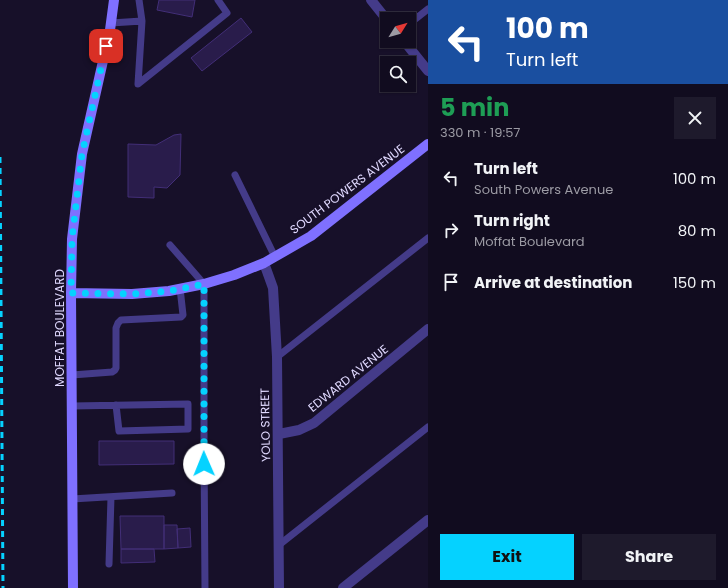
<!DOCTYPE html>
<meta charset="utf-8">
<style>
body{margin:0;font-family:Poppins,sans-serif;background:#1e1a2c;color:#f1f3f6;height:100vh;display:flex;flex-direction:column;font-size:15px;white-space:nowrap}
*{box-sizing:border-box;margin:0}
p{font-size:13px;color:#9c9ba4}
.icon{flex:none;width:22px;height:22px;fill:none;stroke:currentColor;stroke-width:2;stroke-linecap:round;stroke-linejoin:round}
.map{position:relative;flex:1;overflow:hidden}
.side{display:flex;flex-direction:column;background:#110c1f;width:300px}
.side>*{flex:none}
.banner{background:#1a4fa0;color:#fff;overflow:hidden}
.needle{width:26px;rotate:53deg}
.buttons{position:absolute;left:380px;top:12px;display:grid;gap:8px}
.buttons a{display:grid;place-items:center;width:36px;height:36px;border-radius:0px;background:#110c1f;box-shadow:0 1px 3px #0004,0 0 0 1px #302c3d;font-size:20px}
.pin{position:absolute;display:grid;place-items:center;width:34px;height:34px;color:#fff;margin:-17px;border-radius:8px;box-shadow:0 2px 6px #0006}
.me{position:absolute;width:44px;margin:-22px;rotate:359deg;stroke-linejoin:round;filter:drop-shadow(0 0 3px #0008)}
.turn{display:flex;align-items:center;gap:14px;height:84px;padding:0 12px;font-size:18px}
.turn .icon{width:52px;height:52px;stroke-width:2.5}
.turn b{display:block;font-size:28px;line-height:34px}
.round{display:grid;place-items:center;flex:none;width:42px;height:42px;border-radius:0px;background:#1e1a2c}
.overview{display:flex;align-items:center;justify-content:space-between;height:68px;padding:0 12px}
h1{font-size:24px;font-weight:700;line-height:30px;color:#1e9e55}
.action{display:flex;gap:8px;margin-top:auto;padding:8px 12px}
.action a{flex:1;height:46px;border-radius:0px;background:#05d2ff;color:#111;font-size:16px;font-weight:700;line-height:46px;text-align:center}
.action a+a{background:#1e1a2c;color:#f1f3f6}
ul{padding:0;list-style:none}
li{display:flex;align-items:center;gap:12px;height:52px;padding:0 12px}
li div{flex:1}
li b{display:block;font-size:15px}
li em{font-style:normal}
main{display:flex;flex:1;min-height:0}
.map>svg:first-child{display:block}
.building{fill:#291c4b;stroke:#422e77}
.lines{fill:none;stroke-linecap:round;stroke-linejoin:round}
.lane{stroke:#443b89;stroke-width:7}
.street{stroke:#443b89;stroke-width:10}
.secondary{stroke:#7f70ff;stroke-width:10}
.rail{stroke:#05d2ff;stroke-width:3;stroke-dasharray:6 5;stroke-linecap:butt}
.route{stroke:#05d2ff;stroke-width:7;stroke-dasharray:0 12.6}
.labels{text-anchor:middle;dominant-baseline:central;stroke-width:4;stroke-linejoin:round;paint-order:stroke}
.street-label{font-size:12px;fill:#e0d9ff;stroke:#171029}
</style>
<main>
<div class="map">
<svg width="428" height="588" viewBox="0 0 428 588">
<rect width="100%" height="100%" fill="#171029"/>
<path class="building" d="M 159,0 L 195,0 L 192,17 L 157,10 Z
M 241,18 L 252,32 L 202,71 L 191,58 Z
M 181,134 L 180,175 L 167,188 L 154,187 L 154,198 L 128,197 L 128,144 L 156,145 L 174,135 Z
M 99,441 L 174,441 L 174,464 L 99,465 Z
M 120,516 L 164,516 L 164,549 L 121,549 Z
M 164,525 L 177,525 L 178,548 L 164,549 Z
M 190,528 L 191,547 L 178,548 L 177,529 Z
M 121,549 L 154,549 L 155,562 L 121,563 Z"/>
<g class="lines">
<path class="lane" d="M 139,0 L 142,21 L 138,84 L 227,13 L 218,0
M 111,23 L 142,21
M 409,24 L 428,9
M 235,175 L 275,257
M 170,245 L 204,284 L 204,449 L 205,588
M 277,357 L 428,238
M 72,375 L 112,372 L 115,370 L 116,368 L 116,328 L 118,323 L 121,320 L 181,317 L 183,315 L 180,288
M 72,406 L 188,404 L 188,429 L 119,431 L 116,405
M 72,499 L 172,493
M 279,545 L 428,427
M 109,564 L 111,497"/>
<path class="street" d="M 371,0 L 387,20
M 404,41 L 428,71
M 264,263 L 273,288 L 277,357 L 279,588
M 279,434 L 299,430 L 314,423 L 428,329
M 343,588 L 428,520"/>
<path class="secondary" d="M 71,293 L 132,294 L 169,291 L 204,284 L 234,275 L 264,263 L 311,236 L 428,144
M 73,588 L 71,293 L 72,239 L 82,154 L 110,30 L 114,0"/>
<path class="rail" d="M 0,157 L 3,588"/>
</g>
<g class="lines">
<path class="route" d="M 106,46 L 82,154 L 72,239 L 71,293 L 132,294 L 169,291 L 204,284 L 204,464"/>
</g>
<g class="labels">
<g class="street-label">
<text transform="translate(347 189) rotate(-37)">SOUTH POWERS AVENUE</text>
<text transform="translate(59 328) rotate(-90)">MOFFAT BOULEVARD</text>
<text transform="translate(348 378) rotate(-39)">EDWARD AVENUE</text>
<text transform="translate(265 425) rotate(-91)">YOLO STREET</text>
</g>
</g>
</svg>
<div class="buttons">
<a><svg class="needle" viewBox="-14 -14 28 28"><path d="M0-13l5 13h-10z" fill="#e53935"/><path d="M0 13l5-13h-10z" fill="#9c9ba4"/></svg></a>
<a><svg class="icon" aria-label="search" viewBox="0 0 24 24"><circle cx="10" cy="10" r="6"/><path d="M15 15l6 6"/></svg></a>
</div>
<div class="pin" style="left:106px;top:46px;background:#d93025"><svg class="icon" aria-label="arrive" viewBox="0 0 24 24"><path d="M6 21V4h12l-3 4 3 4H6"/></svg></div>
<svg class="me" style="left:204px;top:464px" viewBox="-20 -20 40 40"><circle r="19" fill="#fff"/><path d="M0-13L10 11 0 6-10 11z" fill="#05d2ff"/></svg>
</div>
<section class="side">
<div class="banner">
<div class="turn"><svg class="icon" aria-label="left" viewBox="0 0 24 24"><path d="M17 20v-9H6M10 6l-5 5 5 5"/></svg><div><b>100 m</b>Turn left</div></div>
</div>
<div class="overview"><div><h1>5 min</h1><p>330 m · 19:57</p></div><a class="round"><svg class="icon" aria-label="close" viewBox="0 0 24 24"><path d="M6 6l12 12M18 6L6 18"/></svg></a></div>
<ul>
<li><svg class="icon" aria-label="left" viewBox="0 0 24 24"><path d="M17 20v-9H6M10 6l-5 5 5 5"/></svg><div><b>Turn left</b><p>South Powers Avenue</p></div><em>100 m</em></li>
<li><svg class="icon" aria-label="right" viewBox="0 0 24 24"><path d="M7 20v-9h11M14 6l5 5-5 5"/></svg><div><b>Turn right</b><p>Moffat Boulevard</p></div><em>80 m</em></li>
<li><svg class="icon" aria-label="arrive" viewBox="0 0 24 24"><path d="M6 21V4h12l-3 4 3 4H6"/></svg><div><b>Arrive at destination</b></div><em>150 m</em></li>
</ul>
<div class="action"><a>Exit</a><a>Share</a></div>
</section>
</main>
